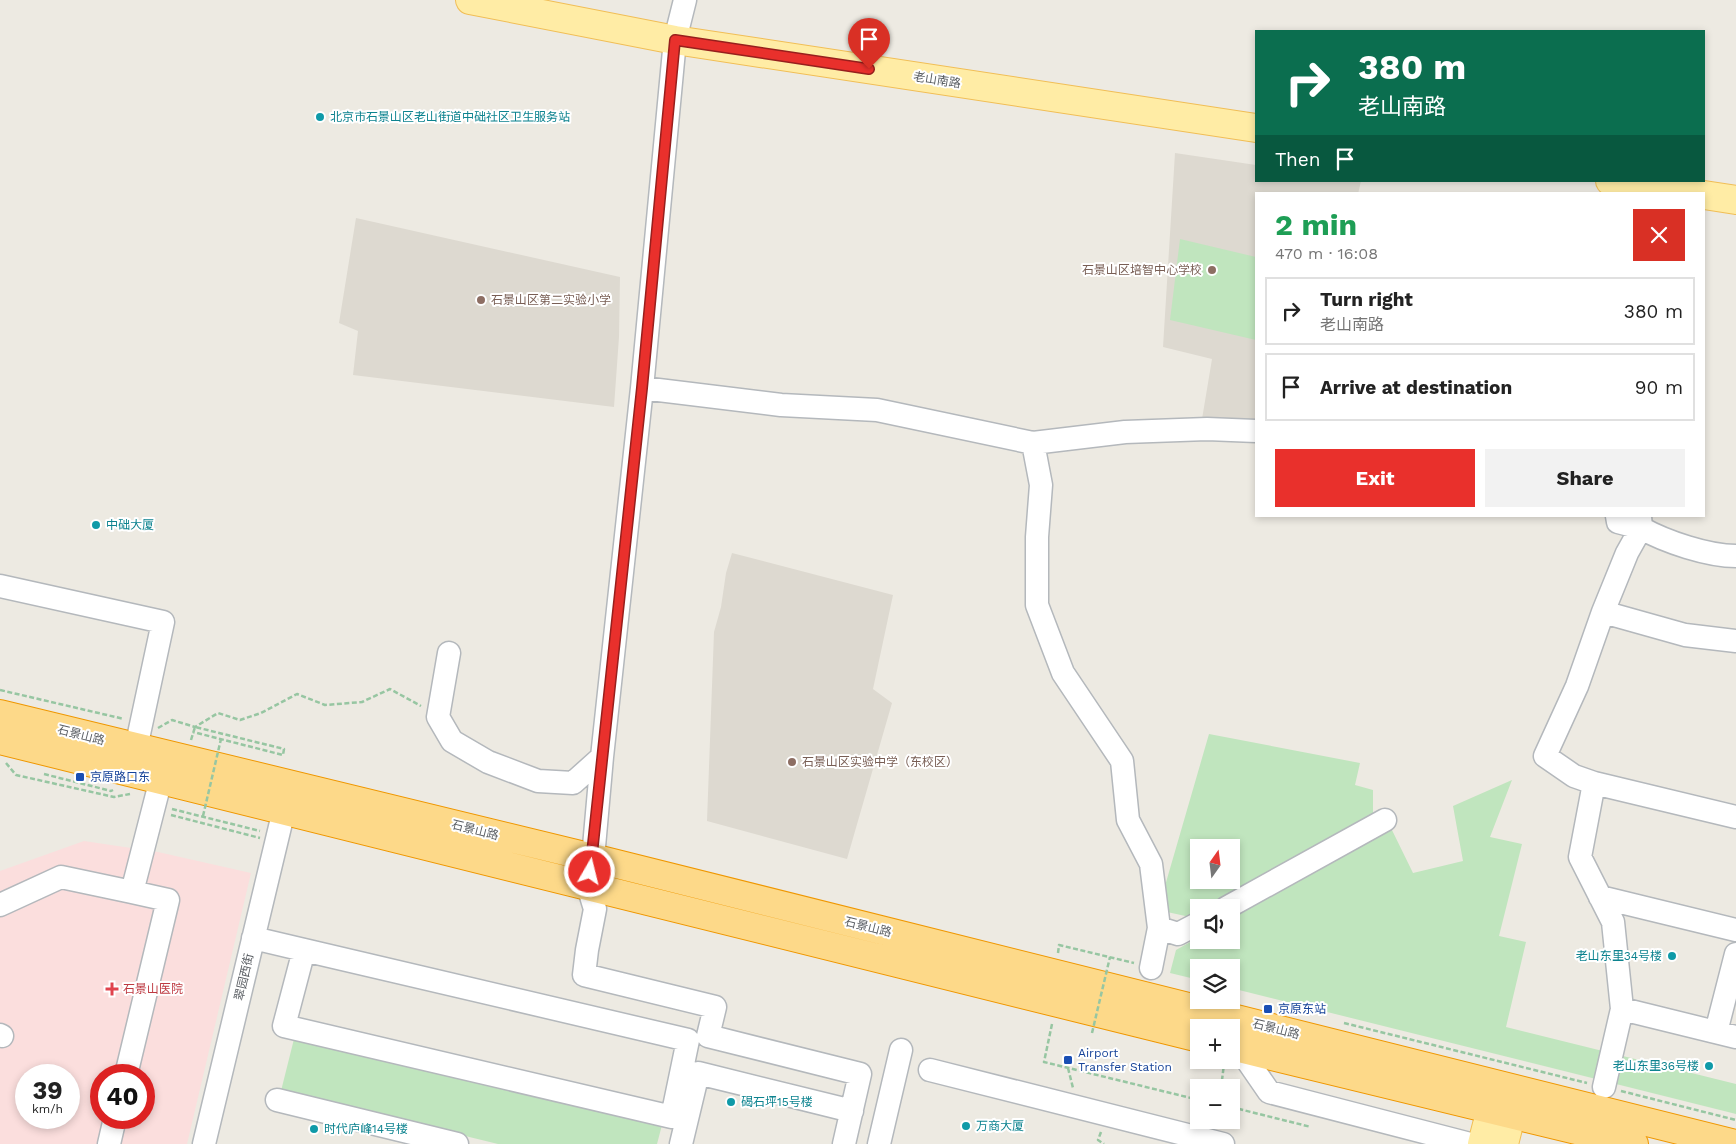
<!DOCTYPE html>
<meta charset="utf-8">
<style>
body{margin:0;font-family:"Work Sans","Noto Sans SC",sans-serif;background:#f2f2f2;color:#222;height:100vh;display:flex;flex-direction:column;font-size:19px;white-space:nowrap}
*{box-sizing:border-box;margin:0}
p{font-size:16px;color:#767676}
.icon{flex:none;width:28px;height:28px;fill:none;stroke:currentColor;stroke-width:2;stroke-linecap:round;stroke-linejoin:round}
.map{position:relative;flex:1;overflow:hidden}
.panel{position:absolute;left:1255px;top:192px;width:450px;height:325px;display:flex;flex-direction:column;background:#fff;border-radius:0px;box-shadow:0 2px 8px #0003}
.panel>*{flex:none}
.banner{position:absolute;left:1255px;top:30px;width:450px;height:152px;border-radius:0px;box-shadow:0 2px 8px #0003;background:#0b6e4f;color:#fff;overflow:hidden}
.needle{width:32px;rotate:14deg}
.tools{position:absolute;left:1190px;top:839px;display:grid;gap:10px}
.tools a{display:grid;place-items:center;width:50px;height:50px;border-radius:0px;background:#fff;box-shadow:0 2px 8px #0003;font-size:25px}
.speed{position:absolute;left:15px;top:1064px;display:flex;gap:10px;font-size:25px;font-weight:700;text-align:center}
.speed>*{display:grid;place-content:center;width:65px;height:65px;border-radius:50%;background:#fff;box-shadow:0 2px 8px #0003;line-height:1}
.speed small{font-size:12px;font-weight:400}
.speed .limit{border:8px solid #d22;background:#fff;color:#111}
.pin{position:absolute;display:grid;place-items:center;width:42px;height:42px;color:#fff;margin:-51px -21px;border-radius:50% 50% 50% 0;rotate:-45deg;box-shadow:0 0 5px #0007}
.pin .icon{rotate:45deg}
.me{position:absolute;width:55px;margin:-28px;rotate:8deg;stroke-linejoin:round;filter:drop-shadow(0 0 4px #0008)}
.turn{display:flex;align-items:center;gap:18px;height:105px;padding:0 20px;font-size:22px}
.turn .icon{width:65px;height:65px;stroke-width:2.5}
.turn b{display:block;font-size:35px;line-height:42px}
.then{display:flex;align-items:center;height:48px;padding:0 20px;background:#0003;gap:10px;font-size:19px}
.round{display:grid;place-items:center;flex:none;width:52px;height:52px;border-radius:0px;background:#f2f2f2}
.overview{display:flex;align-items:center;justify-content:space-between;height:85px;padding:0 20px}
h1{font-size:30px;font-weight:700;line-height:38px;color:#1e9e55}
.cta{display:flex;gap:10px;margin-top:auto;padding:10px 20px}
.cta a{flex:1;height:58px;border-radius:0px;background:#e9302c;color:#fff;font-size:20px;font-weight:700;line-height:58px;text-align:center}
.cta a+a{background:#f2f2f2;color:#222}
ul{padding:0;list-style:none}
li{display:flex;align-items:center;gap:15px;height:68px;margin:0 10px 8px;padding:0 10px;border:2px solid #e0e0e0;border-radius:0px}
li div{flex:1}
li b{display:block;font-size:19px}
li em{font-style:normal}
.map>svg:first-child{display:block}
.education{fill:#ddd9d0}
.medical{fill:#fbdedd;fill-rule:evenodd}
.green{fill:#c0e5be;fill-rule:evenodd}
.lines{fill:none;stroke-linecap:round;stroke-linejoin:round}
.minor-casing{stroke:#b4b8bc;stroke-width:25}
.major-casing{stroke:#f1be56;stroke-width:30}
.highway-casing{stroke:#ef9700;stroke-width:30}
.path{stroke:#97c6a2;stroke-width:2.5;stroke-dasharray:5 2.5;stroke-linecap:butt}
.minor{stroke:#fff;stroke-width:22}
.major{stroke:#ffeca5;stroke-width:28}
.highway{stroke:#fdd989;stroke-width:28}
.path-bridge{stroke:#97c6a2;stroke-width:2.5;stroke-dasharray:5 2.5;stroke-linecap:butt}
.route-casing{stroke:#971f1d;stroke-width:12}
.route{stroke:#e9302c;stroke-width:9}
.culture-dot{fill:#0f9aa8;stroke:#fff;stroke-width:2}
.education-dot{fill:#8d6e63;stroke:#fff;stroke-width:2}
.transit-dot{fill:#1a4fb4;stroke:#fff;stroke-width:2}
.health-dot{fill:#e0444e;stroke:#fff;stroke-width:2}
.labels{text-anchor:middle;dominant-baseline:central;stroke-width:4;stroke-linejoin:round;paint-order:stroke}
.street-label{font-size:12px;fill:#5a5e63;stroke:#fff}
.culture-label{font-size:12px;fill:#0d838f;stroke:#fff;text-anchor:start}
.education-label{font-size:12px;fill:#785e54;stroke:#fff;text-anchor:start}
.transit-label{font-size:12px;fill:#164399;stroke:#fff;text-anchor:start}
.health-label{font-size:12px;fill:#be3a42;stroke:#fff;text-anchor:start}
</style>
<div class="map">
<svg width="1736" height="1144" viewBox="0 0 1736 1144">
<rect width="100%" height="100%" fill="#edeae2"/>
<path class="education" d="M 1175,153 L 1256,165 L 1256,181 L 1361,181 L 1358,194 L 1256,194 L 1256,420 L 1202,419 L 1212,359 L 1163,347 Z
M 356,218 L 620,277 L 619,337 L 614,407 L 353,375 L 358,331 L 339,323 Z
M 732,553 L 893,595 L 873,689 L 892,703 L 847,859 L 707,821 L 714,632 L 721,607 L 726,573 Z"/>
<path class="medical" d="M 84,841 L 158,852 L 251,873 L 187,1144 L 0,1144 L 0,871 ZM 26,1075 L 69,1075 L 69,1118 L 26,1118 ZM 101,1075 L 144,1075 L 144,1118 L 101,1118 Z"/>
<path class="green" d="M 1180,239 L 1256,257 L 1256,340 L 1170,320 Z
M 1209,734 L 1360,763 L 1355,785 L 1373,790 L 1373,820 L 1222,907 L 1199,908 L 1199,919 L 1158,910 ZM 1199,848 L 1231,848 L 1231,880 L 1199,880 Z
M 1512,780 L 1490,837 L 1522,844 L 1499,936 L 1526,942 L 1506,1027 L 1736,1084 L 1736,1114 L 1231,988 L 1231,968 L 1199,968 L 1199,980 L 1170,973 L 1176,950 L 1199,937 L 1199,940 L 1231,940 L 1231,918 L 1390,826 L 1413,873 L 1463,861 L 1453,806 Z
M 295,1035 L 662,1125 L 657,1144 L 498,1144 L 281,1091 Z"/>
<g class="lines">
<g class="minor-casing">
<path id="minor" d="M 685,0 L 675,40 L 642,388 L 602,757 L 593,858 L 588,886 L 595,909 L 587,950 L 584,975 L 715,1007 L 708,1036 L 860,1074 L 844,1144
M 642,388 L 781,405 L 877,410 L 1033,443
M 1640,516 L 1641,528 C 1666,542 1708,556 1736,556
M 0,586 L 163,622 L 136,748
M 1603,612 L 1685,635 L 1736,641
M 449,653 L 438,717 L 452,741 L 488,762 L 538,781 L 573,783 L 602,757
M 1594,783 L 1574,776 L 1545,756 L 1577,686 L 1603,612 L 1627,553 L 1641,528 L 1618,522 L 1617,516
M 1736,817 L 1594,783 L 1580,857 L 1613,922 L 1622,1009 L 1736,1037
M 1600,897 L 1736,930
M 0,905 L 61,877 L 132,892
M 1226,908 L 1385,820
M 1159,928 L 1178,934 L 1199,923
M 253,938 L 304,950 L 688,1040 L 672,1117 L 284,1026 L 304,950
M 1151,968 L 1159,928 L 1151,864 L 1128,820 L 1122,761 L 1063,673 L 1037,605 L 1037,537 L 1041,485 L 1033,443 L 1125,432 L 1207,429 L 1256,431
M 1716,1032 L 1736,954
M 0,1035 L 2,1036
M 1238,1047 L 1269,1092 L 1470,1144
M 930,1070 L 1223,1144
M 126,1075 L 168,900 L 132,892 L 161,779
M 1604,1087 L 1622,1009
M 277,1100 L 457,1144
M 109,1144 L 115,1118
M 204,1144 L 284,810
M 681,1144 L 698,1073 L 852,1111
M 879,1144 L 901,1050"/>
</g>
<g class="major-casing">
<path id="major" d="M 470,0 L 675,40 L 1256,128
M 1610,181 L 1692,194
M 1704,195 L 1736,200
M 1482,1144 L 1497,1086
M 1504,1144 L 1517,1092"/>
</g>
<g class="highway-casing">
<path id="highway" d="M 0,714 L 593,858 L 1735,1144
M 0,740 L 1199,1038
M 1231,1046 L 1634,1144"/>
</g>
<path class="path" d="M 0,690 L 124,719
M 158,728 L 172,720 L 195,727 L 218,713 L 240,720 L 261,713 L 297,694 L 325,705 L 362,702 L 390,689 L 421,706
M 191,740 L 195,727 L 284,749 L 283,755 L 193,732
M 6,763 L 16,775 L 114,797 L 130,794
M 44,774 L 111,791 L 113,790
M 172,809 L 260,831
M 171,815 L 260,838
M 1058,953 L 1059,945 L 1134,963
M 1344,1023 L 1587,1083
M 1052,1024 L 1044,1062 L 1199,1100
M 1068,1068 L 1073,1088
M 1221,1088 L 1224,1064
M 1621,1091 L 1736,1120
M 1231,1107 L 1311,1127
M 1101,1132 L 1098,1140 L 1104,1144"/>
<use href="#minor" class="minor"/>
<use href="#major" class="major"/>
<use href="#highway" class="highway"/>
<path class="path-bridge" d="M 203,816 L 221,739
M 1092,1033 L 1110,957"/>
</g>
<g class="lines">
<g class="route-casing">
<path id="route" d="M 590,872 L 642,388 L 675,40 L 869,69"/>
</g>
<use href="#route" class="route"/>
</g>
<g class="culture-dot">
<circle cx="320" cy="117" r="5"/>
<circle cx="96" cy="525" r="5"/>
<circle cx="1672" cy="956" r="5"/>
<circle cx="1709" cy="1066" r="5"/>
<circle cx="731" cy="1102" r="5"/>
<circle cx="966" cy="1126" r="5"/>
<circle cx="314" cy="1129" r="5"/>
</g>
<g class="education-dot">
<circle cx="1212" cy="270" r="5"/>
<circle cx="481" cy="300" r="5"/>
<circle cx="792" cy="762" r="5"/>
</g>
<g class="transit-dot">
<rect x="75" y="772" width="10" height="10" rx="2.5"/>
<rect x="1263" y="1004" width="10" height="10" rx="2.5"/>
<rect x="1063" y="1055" width="10" height="10" rx="2.5"/>
</g>
<path class="health-dot" d="M109.5 981.5h5v5h5v5h-5v5h-5v-5h-5v-5h5z"/>
<g class="labels">
<g class="street-label">
<text transform="translate(937 80) rotate(9)">老山南路</text>
<text transform="translate(81 735) rotate(14)">石景山路</text>
<text transform="translate(475 830) rotate(14)">石景山路</text>
<text transform="translate(868 927) rotate(14)">石景山路</text>
<text transform="translate(244 977) rotate(-77)">翠园西街</text>
<text transform="translate(1276 1029) rotate(14)">石景山路</text>
</g>
<g class="culture-label">
<text x="330" y="117">北京市石景山区老山街道中础社区卫生服务站</text>
<text x="106" y="525">中础大厦</text>
<text x="1662" y="956" text-anchor="end">老山东里34号楼</text>
<text x="1699" y="1066" text-anchor="end">老山东里36号楼</text>
<text x="741" y="1102">碣石坪15号楼</text>
<text x="976" y="1126">万商大厦</text>
<text x="324" y="1129">时代庐峰14号楼</text>
</g>
<g class="education-label">
<text x="1202" y="270" text-anchor="end">石景山区培智中心学校</text>
<text x="491" y="300">石景山区第二实验小学</text>
<text x="802" y="762">石景山区实验中学（东校区）</text>
</g>
<g class="transit-label">
<text x="90" y="777">京原路口东</text>
<text x="1278" y="1009">京原东站</text>
<text x="1078" y="1053">Airport<tspan x="1078" dy="14">Transfer Station</tspan></text>
</g>
<g class="health-label">
<text x="123" y="989">石景山医院</text>
</g>
</g>
</svg>
<div class="tools">
<a><svg class="needle" viewBox="-14 -14 28 28"><path d="M0-13l5 13h-10z" fill="#e53935"/><path d="M0 13l5-13h-10z" fill="#767676"/></svg></a>
<a><svg class="icon" aria-label="sound" viewBox="0 0 24 24"><path d="M4 9h4l5-4v14l-5-4H4zM17 9q2 3 0 6"/></svg></a>
<a><svg class="icon" aria-label="layers" viewBox="0 0 24 24"><path d="M12 4l9 5-9 5-9-5zM3 14l9 5 9-5"/></svg></a>
<a>+</a>
<a>−</a>
</div>
<div class="speed"><div>39<small>km/h</small></div><div class="limit">40</div></div>
<div class="pin" style="left:869px;top:69px;background:#d93025"><svg class="icon" aria-label="arrive" viewBox="0 0 24 24"><path d="M6 21V4h12l-3 4 3 4H6"/></svg></div>
<svg class="me" style="left:590px;top:872px" viewBox="-20 -20 40 40"><circle r="17" fill="#e9302c" stroke="#fff" stroke-width="3"/><path d="M0-11L8 9 0 5-8 9z" fill="#fff"/></svg>
<div class="banner">
<div class="turn"><svg class="icon" aria-label="right" viewBox="0 0 24 24"><path d="M7 20v-9h11M14 6l5 5-5 5"/></svg><div><b>380 m</b>老山南路</div></div>
<div class="then">Then<svg class="icon" aria-label="arrive" viewBox="0 0 24 24"><path d="M6 21V4h12l-3 4 3 4H6"/></svg></div>
</div>
<section class="panel">
<div class="overview"><div><h1>2 min</h1><p>470 m · 16:08</p></div><a class="round" style="background:#d93025;color:#fff"><svg class="icon" aria-label="close" viewBox="0 0 24 24"><path d="M6 6l12 12M18 6L6 18"/></svg></a></div>
<ul>
<li><svg class="icon" aria-label="right" viewBox="0 0 24 24"><path d="M7 20v-9h11M14 6l5 5-5 5"/></svg><div><b>Turn right</b><p>老山南路</p></div><em>380 m</em></li>
<li><svg class="icon" aria-label="arrive" viewBox="0 0 24 24"><path d="M6 21V4h12l-3 4 3 4H6"/></svg><div><b>Arrive at destination</b></div><em>90 m</em></li>
</ul>
<div class="cta"><a>Exit</a><a>Share</a></div>
</section>
</div>
